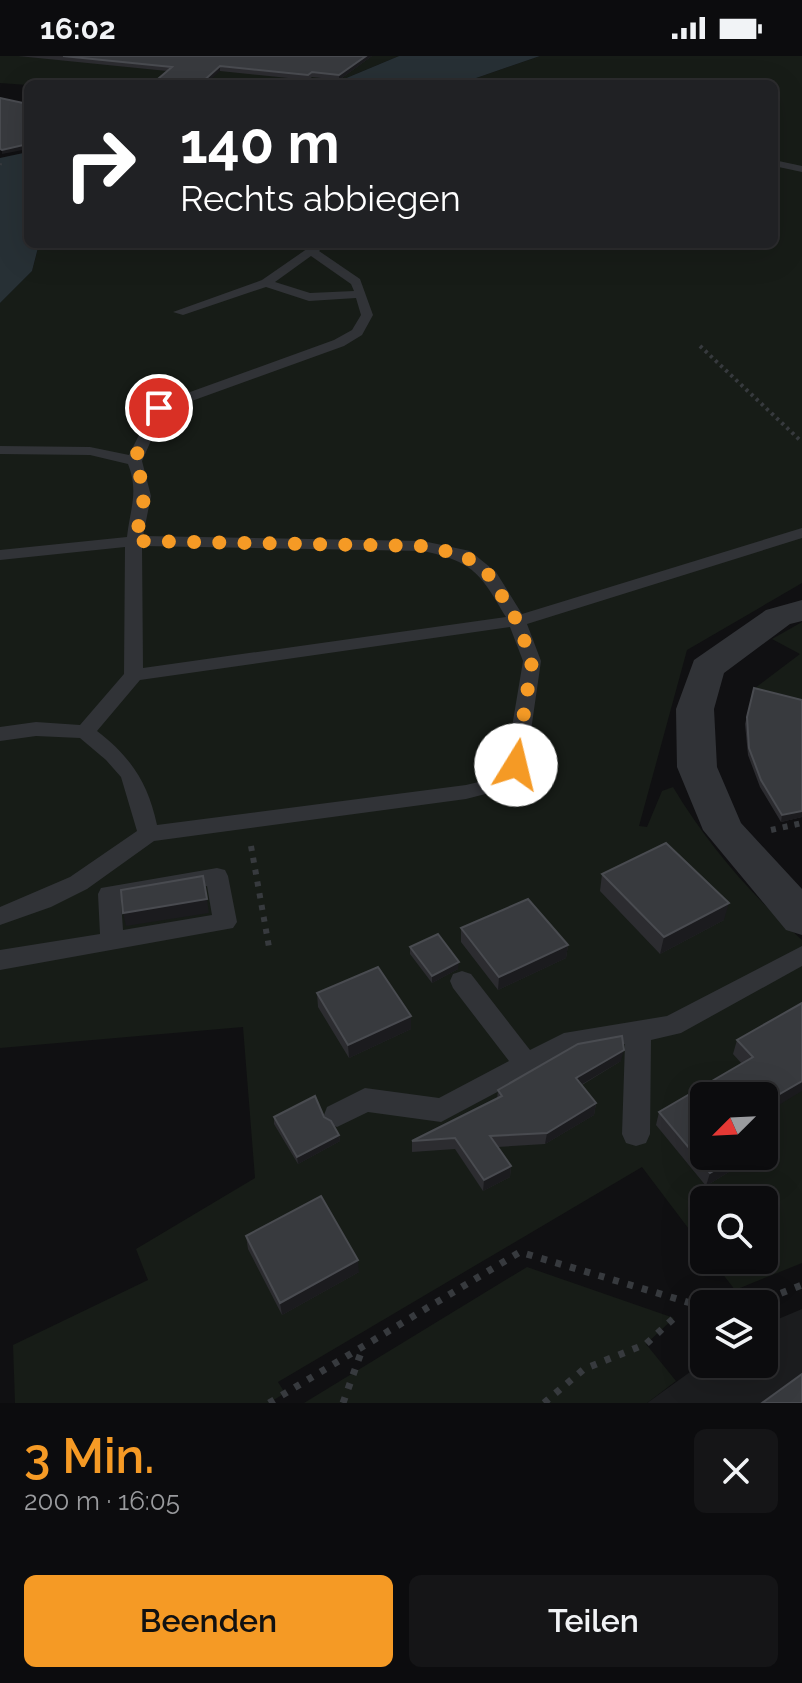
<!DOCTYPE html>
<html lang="de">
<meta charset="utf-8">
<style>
body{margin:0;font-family:Raleway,sans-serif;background:#151517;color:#f1f3f6;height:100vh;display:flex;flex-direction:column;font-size:30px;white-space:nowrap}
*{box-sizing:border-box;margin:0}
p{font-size:26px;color:#9a9b9e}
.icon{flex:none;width:44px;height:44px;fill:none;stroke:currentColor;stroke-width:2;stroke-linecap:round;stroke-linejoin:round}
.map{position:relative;height:1347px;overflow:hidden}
.sheet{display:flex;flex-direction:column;background:#0c0c0e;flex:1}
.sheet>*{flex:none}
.guide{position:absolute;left:24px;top:24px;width:754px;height:168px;border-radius:12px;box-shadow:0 8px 32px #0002,0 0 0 2px #2c2c2e;background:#202124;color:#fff;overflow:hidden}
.needle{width:52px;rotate:246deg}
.tools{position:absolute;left:690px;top:1026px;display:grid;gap:16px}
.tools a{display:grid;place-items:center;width:88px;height:88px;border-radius:12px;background:#0c0c0e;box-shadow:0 8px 32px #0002,0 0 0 2px #2c2c2e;font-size:40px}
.pin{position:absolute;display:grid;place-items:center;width:68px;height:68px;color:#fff;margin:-34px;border:4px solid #fff;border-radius:50%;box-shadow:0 2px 8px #0007}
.me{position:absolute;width:88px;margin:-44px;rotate:9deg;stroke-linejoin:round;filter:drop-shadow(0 0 6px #0008)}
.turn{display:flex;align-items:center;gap:28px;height:168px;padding:0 24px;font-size:36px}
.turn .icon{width:104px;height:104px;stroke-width:2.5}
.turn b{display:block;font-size:56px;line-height:68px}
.round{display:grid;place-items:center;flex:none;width:84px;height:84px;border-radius:12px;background:#151517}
.headline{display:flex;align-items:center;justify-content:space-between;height:136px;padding:0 24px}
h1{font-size:48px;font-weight:600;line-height:60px;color:#f59a25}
.action{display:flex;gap:16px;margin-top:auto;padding:16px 24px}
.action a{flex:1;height:92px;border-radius:12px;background:#f59a25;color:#111;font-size:32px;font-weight:600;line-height:92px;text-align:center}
.action a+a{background:#151517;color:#f1f3f6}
.status{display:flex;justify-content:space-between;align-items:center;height:56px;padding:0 40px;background:#0c0c0e;direction:ltr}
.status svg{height:22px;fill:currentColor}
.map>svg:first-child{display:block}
.built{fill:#1c1d1f}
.green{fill:#171c17;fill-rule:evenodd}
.water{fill:#273035}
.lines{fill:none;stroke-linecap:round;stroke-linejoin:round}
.path-far3{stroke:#373a3e;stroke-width:2;stroke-dasharray:2 3;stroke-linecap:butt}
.path-far2{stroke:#373a3e;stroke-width:4;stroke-dasharray:3 4;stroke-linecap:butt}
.path-far1{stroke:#373a3e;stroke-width:6;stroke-dasharray:5 7;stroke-linecap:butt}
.path{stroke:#373a3e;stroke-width:7;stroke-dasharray:6 9;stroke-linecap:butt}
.lane{fill:#313337;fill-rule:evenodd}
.street{fill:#313337;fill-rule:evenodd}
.wall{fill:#2c2c30}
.shaded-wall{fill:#1b1b1e}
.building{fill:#383a3e;stroke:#494b50;stroke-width:2}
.route{stroke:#f59a25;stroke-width:14;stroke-dasharray:0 25.2}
</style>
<div class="status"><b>16:02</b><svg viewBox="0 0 49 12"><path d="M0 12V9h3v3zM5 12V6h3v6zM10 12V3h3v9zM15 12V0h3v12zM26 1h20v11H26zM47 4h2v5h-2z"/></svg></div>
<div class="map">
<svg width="802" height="1347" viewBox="0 0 802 1347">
<rect width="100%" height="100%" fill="#101012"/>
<path class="built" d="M 802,1253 L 802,1347 L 647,1347 L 704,1306 L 704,1308 L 764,1308 L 764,1269 Z"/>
<path class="green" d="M 0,0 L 399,0 L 332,28 L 28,29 L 0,27 Z
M 540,0 L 802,0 L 802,527 L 687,594 L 639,770 L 647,771 L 662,735 L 673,731 C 707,788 752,840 802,884 L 802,1207 L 735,1234 L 712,1204 L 764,1204 L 764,1144 L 704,1144 L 704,1193 L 642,1111 L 278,1326 L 285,1337 L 269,1347 L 15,1347 L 13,1289 L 148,1224 L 136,1193 L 255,1122 L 243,971 L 0,992 L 0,247 L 32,215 L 39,188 L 774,188 L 774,28 L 459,28 ZM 704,1040 L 764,1040 L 764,1100 L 704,1100 Z
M 802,566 L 802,643 L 755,632 L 800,598 L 772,583 Z
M 527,1211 L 674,1262 L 646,1288 L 676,1325 L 647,1347 L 304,1347 Z"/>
<path class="water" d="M 399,0 L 540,0 L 459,28 L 332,28 Z
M 28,96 L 28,188 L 39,188 L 32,215 L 0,247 L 0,102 Z"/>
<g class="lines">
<path class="path-far3" d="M 0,108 L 4,109"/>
<path class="path-far2" d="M 700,290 L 802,386"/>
<path class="path-far1" d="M 771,774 L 802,767
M 251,790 L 269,891"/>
<path class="path" d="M 753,1248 L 802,1229
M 269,1347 L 520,1196 L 704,1251
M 343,1347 L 363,1291
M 544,1347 L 584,1313 L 646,1288 L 674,1262"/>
<path class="lane" d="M 774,104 L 802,110 L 802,116 L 774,110 Z
M 314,188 L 327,188 L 319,195 L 360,223 L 373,259 L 362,279 L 344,290 L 164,355 L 142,405 L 151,440 L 143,480 L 423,485 L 470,495 L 496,516 L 522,558 L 802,472 L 802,482 L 527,568 L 541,605 L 526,709 L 505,733 L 466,743 L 154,785 L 87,833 L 51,851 L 0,869 L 0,851 L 70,821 L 137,775 L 121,721 L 106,704 L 80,682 L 36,680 L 0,685 L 0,671 L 36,666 L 80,669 L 124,618 L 125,491 L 0,504 L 0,494 L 127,481 C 130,453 139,436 128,408 L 90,399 L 0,398 L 0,390 L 90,391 L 129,399 L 154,349 L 334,284 L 352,274 L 361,259 L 356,242 L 309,245 L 266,231 L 183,259 L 173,256 L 262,224 ZM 311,200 L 351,228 L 354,235 L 310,237 L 275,226 ZM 142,490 L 423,495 C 474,506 480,517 506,561 L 143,612 ZM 510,571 L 523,605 L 506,707 L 491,723 L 466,729 L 157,769 C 148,727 131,701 97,675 L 140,624 Z
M 217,812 L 225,814 L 228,820 L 237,866 L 233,872 L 0,914 L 0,894 L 100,878 L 98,838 L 101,832 ZM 207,830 L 212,859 L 123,874 L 121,845 Z
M 802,890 L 802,910 L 681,977 L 651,984 L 650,1078 L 646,1087 L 636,1090 L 626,1087 L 622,1078 L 625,988 L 569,998 L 441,1066 L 368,1056 L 337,1071 L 327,1067 L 324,1059 L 327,1051 L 365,1032 L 439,1042 L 509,1005 L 453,932 L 450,925 L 453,918 L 462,915 L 471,918 L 530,994 L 564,977 L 667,960 Z"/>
<path class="street" d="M 802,544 L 802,565 L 790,568 L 724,617 L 714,653 L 717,711 L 741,767 L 802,833 L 802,879 L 786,874 L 703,774 L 677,711 L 676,653 L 694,604 L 766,554 Z"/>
</g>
<path class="wall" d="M 18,0 L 372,0 L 339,24 L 312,21 L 308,24 L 220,15 L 167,15 Z
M 754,632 L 802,644 L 802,761 L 781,766 L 760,731 L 748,699 L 745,668 Z
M 602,818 L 724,864 L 660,898 L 600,835 Z
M 461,872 L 568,889 L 566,902 L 498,934 L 461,886 Z
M 410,891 L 458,913 L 432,927 L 410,898 Z
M 317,937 L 411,973 L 349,1002 L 318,951 Z
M 802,947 L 764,1040 L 704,1100 L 755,1100 L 706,1130 L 656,1069 L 659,1056 L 742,1008 L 733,998 L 737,984 Z
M 621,1005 L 582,1029 L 596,1047 L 594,1059 L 545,1088 L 498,1091 L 511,1110 L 510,1121 L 483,1135 L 455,1093 L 412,1096 L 412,1085 L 497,1043 L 498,1034 Z
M 274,1061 L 324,1061 L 339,1079 L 340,1085 L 298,1108 L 274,1068 Z
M 246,1180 L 359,1216 L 282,1259 L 248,1193 Z"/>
<path class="shaded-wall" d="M 366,0 L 372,0 L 339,24 L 339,19 Z
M 220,10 L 220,15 L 206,28 L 200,28 Z
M 28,88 L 28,93 L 2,98 L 2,94 Z
M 802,755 L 802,761 L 781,766 L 782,759 Z
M 207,843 L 209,857 L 126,870 L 123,857 Z
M 729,847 L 724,864 L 660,898 L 664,881 Z
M 568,889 L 566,902 L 498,934 L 499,921 Z
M 459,906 L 458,913 L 432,927 L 432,920 Z
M 411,960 L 411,973 L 349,1002 L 348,989 Z
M 624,994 L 621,1005 L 574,1033 L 576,1022 Z
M 802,1025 L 802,1035 L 764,1058 L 764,1047 Z
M 596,1047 L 594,1059 L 545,1088 L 547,1077 Z
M 339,1079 L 340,1085 L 298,1108 L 297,1101 Z
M 772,1079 L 768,1092 L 764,1094 L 764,1084 Z
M 738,1100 L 755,1100 L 706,1130 L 710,1117 Z
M 511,1110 L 510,1121 L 483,1135 L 484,1124 Z
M 358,1204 L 359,1216 L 282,1259 L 280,1247 Z"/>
<path class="building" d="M 63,0 L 366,0 L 339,19 L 312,16 L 308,19 L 220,10 L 200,28 L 152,28 L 172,11 Z
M 0,42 L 28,48 L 28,88 L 2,94 L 0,93 Z
M 754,632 L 802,644 L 802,755 L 782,759 L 761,724 L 749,692 L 747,661 Z
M 666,787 L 729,847 L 664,881 L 602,818 Z
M 203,820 L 207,843 L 123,857 L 121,834 Z
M 528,843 L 568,889 L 499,921 L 461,872 Z
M 438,878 L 459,906 L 432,920 L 410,891 Z
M 378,911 L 411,960 L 348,989 L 317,937 Z
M 802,947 L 802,1025 L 764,1047 L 764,1040 L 704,1040 L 704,1100 L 738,1100 L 710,1117 L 659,1056 L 753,1001 L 737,984 Z
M 622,980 L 624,994 L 576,1022 L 596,1047 L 547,1077 L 490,1080 L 511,1110 L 484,1124 L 455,1082 L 412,1085 L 502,1040 L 498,1034 L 578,988 Z
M 315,1040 L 324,1061 L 331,1065 L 339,1079 L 297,1101 L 274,1061 Z
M 764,1070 L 772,1079 L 764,1084 Z
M 321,1140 L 358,1204 L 280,1247 L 246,1180 Z
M 802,1318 L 802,1347 L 762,1347 Z"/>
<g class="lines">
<path class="route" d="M 159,352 L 152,362 L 134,405 C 149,437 144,452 134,485 L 423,490 L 464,499 L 490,520 L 517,565 L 532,605 L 516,709"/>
</g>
</svg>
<div class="tools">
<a><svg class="needle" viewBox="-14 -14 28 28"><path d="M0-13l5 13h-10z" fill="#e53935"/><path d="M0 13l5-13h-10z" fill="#9a9b9e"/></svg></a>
<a><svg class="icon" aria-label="search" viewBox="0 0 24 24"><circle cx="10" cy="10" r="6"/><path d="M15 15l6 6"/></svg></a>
<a><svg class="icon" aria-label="layers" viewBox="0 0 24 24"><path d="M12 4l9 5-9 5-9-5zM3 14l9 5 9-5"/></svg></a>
</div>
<div class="pin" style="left:159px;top:352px;background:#d93025"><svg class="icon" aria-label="arrive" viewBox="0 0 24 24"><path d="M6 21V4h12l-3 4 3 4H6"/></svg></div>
<svg class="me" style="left:516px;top:709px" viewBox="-20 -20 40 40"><circle r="19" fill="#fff"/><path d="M0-13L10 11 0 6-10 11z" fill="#f59a25"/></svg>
<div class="guide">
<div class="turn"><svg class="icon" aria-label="right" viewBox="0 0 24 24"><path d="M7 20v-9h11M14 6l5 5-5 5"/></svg><div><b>140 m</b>Rechts abbiegen</div></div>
</div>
</div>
<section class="sheet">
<div class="headline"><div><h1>3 Min.</h1><p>200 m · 16:05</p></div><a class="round"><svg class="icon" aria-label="close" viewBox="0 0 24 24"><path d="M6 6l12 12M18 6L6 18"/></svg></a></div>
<div class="action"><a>Beenden</a><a>Teilen</a></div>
</section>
